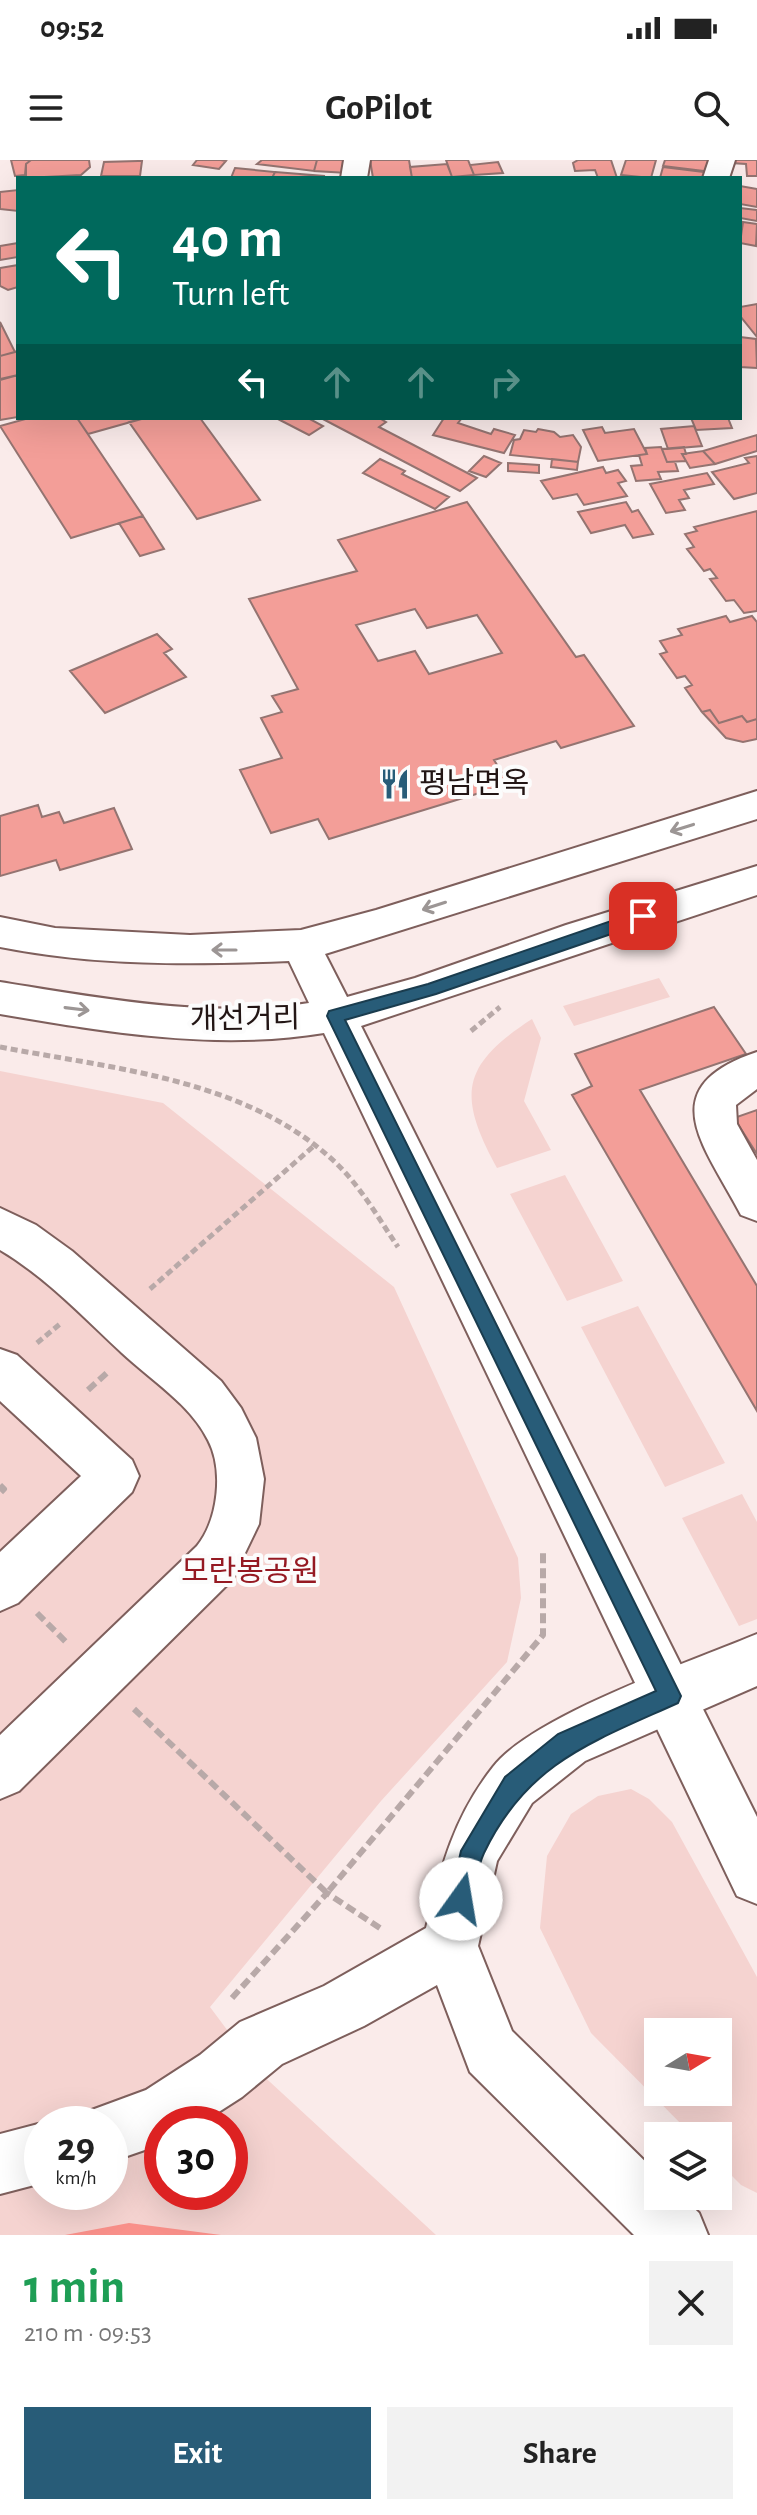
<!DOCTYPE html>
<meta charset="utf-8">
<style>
body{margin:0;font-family:"Alegreya Sans","Noto Sans KR",sans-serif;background:#f2f2f2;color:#222;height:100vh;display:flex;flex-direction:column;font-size:30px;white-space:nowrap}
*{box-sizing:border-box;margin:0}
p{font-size:26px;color:#767676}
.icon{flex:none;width:44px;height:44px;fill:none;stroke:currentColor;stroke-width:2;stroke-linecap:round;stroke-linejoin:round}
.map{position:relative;height:2075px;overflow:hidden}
.sheet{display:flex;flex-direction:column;background:#fff;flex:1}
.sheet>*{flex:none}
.hud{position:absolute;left:16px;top:16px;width:726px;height:244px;border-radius:0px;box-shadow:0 8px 32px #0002;background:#00695c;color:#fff;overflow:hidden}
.needle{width:52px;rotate:79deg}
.tools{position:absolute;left:644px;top:1858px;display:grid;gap:16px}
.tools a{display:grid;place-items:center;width:88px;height:88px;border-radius:0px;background:#fff;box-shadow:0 8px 32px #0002;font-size:40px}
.speed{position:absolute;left:24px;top:1946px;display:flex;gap:16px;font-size:40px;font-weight:700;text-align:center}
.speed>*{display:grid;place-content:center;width:104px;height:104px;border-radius:50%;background:#fff;box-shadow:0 8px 32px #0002;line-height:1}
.speed small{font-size:20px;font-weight:400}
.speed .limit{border:12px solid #d22;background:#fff;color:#111}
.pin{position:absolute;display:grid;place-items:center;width:68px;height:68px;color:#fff;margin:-34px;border-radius:16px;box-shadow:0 4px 12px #0006}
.me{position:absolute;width:88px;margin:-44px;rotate:13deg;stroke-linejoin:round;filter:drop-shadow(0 0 6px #0008)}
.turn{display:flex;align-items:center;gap:28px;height:168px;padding:0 24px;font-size:36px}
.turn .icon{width:104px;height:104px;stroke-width:2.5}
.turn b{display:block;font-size:56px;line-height:68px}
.lanes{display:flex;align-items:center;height:76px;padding:0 24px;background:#0003;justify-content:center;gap:40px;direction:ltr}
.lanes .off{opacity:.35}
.round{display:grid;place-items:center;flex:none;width:84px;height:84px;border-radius:0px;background:#f2f2f2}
.summary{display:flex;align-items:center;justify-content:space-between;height:136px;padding:0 24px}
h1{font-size:48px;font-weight:700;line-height:60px;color:#1e9e55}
.cta{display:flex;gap:16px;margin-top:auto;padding:16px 24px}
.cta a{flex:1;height:92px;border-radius:0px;background:#285c78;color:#fff;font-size:32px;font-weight:700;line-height:92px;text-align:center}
.cta a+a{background:#f2f2f2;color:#222}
.status{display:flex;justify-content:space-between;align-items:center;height:56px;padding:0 40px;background:#fff;direction:ltr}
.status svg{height:22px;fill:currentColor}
header{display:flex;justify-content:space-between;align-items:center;height:104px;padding:0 24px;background:#fff;font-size:36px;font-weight:700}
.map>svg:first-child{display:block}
.green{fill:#f5d3d0;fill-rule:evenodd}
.forest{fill:#f9908a}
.building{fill:#f39e98;stroke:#947471;stroke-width:2;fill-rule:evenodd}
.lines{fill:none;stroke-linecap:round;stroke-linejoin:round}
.minor-casing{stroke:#7e5f5c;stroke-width:4}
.major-casing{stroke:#7e5f5c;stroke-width:4}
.path-far1{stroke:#b8a9a8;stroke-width:5;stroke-dasharray:7 4;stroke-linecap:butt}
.path{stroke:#b8a9a8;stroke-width:6;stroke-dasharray:10 5;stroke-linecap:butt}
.minor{fill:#fff;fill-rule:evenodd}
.major{fill:#fff;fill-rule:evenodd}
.oneway{stroke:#9c9695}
.route{fill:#285c78;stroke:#1a3c4e;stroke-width:2}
.labels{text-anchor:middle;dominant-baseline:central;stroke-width:8;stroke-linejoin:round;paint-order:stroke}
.poi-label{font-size:30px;fill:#221514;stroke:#fcfcfc;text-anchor:start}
.street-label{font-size:30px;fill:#221514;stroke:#fcfcfc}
.park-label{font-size:30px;fill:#951922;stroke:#fcfcfc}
</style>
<div class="status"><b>09:52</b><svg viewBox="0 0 49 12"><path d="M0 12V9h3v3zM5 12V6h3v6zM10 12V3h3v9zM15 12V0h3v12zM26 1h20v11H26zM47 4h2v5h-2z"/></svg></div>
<header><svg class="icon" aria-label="menu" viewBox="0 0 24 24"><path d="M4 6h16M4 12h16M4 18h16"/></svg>GoPilot<svg class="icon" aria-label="search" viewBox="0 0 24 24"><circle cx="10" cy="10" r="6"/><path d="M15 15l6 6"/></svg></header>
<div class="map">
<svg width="757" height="2075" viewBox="0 0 757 2075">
<rect width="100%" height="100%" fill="#faebea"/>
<path class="green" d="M 659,818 L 670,837 L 574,866 L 563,846 Z
M 532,859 L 541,878 L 524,941 L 551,990 L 497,1008 C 457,935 461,905 532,859 Z
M 0,911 L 163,943 L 394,1127 L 518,1398 L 521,1438 L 507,1502 L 381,1641 L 210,1847 L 257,1910 L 436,2075 L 0,2075 ZM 42,1964 L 110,1964 L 110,2032 L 42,2032 ZM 162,1964 L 230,1964 L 230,2032 L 162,2032 Z
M 565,1015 L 623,1121 L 567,1141 L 510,1034 Z
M 638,1146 L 725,1303 L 665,1327 L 581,1167 Z
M 742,1334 L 757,1362 L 757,1459 L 739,1466 L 682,1358 Z
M 631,1629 L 649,1639 L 672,1662 L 757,1817 L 757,2033 L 741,2025 L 718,2002 L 718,1976 L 693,1976 L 591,1873 L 540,1768 L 547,1696 L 571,1654 L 598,1636 ZM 658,1872 L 718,1872 L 718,1932 L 658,1932 Z"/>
<path class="forest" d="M 129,2063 L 221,2075 L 222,2075 L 65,2075 Z"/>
<path class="building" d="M 11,0 L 31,0 L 26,4 L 25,15 L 15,16 Z
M 31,0 L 89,0 L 90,7 L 81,15 L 26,18 L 26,4 Z
M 197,0 L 221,0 L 226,1 L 219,9 L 193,5 Z
M 262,0 L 317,0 L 314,11 L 257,4 Z
M 317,0 L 351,0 L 348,13 L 314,11 Z
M 370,0 L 409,0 L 412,18 L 373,18 Z
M 446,0 L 468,0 L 474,15 L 452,17 Z
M 578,0 L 611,0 L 617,18 L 598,18 L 595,10 L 575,11 L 573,3 Z
M 626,0 L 656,0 L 651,18 L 621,15 Z
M 665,0 L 715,0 L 712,12 L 663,6 Z
M 731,0 L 757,0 L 757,16 L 747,16 L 746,4 L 731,3 Z
M 138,1 L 142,1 L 140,16 L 101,16 L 104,2 Z
M 498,2 L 503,13 L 474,15 L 470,5 Z
M 447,4 L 452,17 L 412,18 L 410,7 Z
M 663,7 L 712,13 L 711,18 L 660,18 Z
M 235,8 L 275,12 L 272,18 L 231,18 Z
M 275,12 L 325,16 L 272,18 Z
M 740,26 L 757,29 L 757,47 L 740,44 Z
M 18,30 L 18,51 L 0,49 L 0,32 Z
M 740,48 L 757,50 L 757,61 L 740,58 Z
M 743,62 L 757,64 L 756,86 L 740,83 Z
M 18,83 L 18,97 L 0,100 L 0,86 Z
M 18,105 L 18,127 L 8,130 L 0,126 L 0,108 Z
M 757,144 L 757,177 L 740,156 L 740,147 Z
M 0,162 L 15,192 L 0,196 Z
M 740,177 L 756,179 L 757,208 L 740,207 Z
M 18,191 L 18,215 L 0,219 L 0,196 Z
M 18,215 L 18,257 L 0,260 L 0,220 Z
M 29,258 L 77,258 L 143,356 L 71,378 L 0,266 Z
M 77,258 L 145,258 L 88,274 Z
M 145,258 L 200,258 L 260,340 L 197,359 L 129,262 Z
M 276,258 L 308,258 L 323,266 L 309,275 Z
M 321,258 L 379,258 L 386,262 L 379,267 L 477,318 L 460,331 Z
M 444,258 L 462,258 L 458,263 L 491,274 L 494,269 L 515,275 L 504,293 L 433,275 Z
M 691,258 L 728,258 L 732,268 L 696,270 Z
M 694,266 L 702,286 L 668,289 L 661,269 Z
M 602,267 L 605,273 L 634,269 L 647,294 L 598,301 L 583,270 Z
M 538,269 L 554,272 L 560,277 L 573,275 L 581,287 L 578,302 L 510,295 L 514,280 L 520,279 L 524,270 L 536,272 Z
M 757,275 L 757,291 L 715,304 L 703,291 Z
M 661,287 L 667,302 L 675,302 L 678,311 L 658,312 L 661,319 L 636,321 L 631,306 L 642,305 L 639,295 L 647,294 L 645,288 Z
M 684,287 L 686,294 L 682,294 L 686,301 L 667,302 L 662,289 Z
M 703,291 L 715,304 L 690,308 L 682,294 Z
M 484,296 L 501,303 L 486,317 L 469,311 Z
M 757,296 L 757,333 L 734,339 L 712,312 L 749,303 L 745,298 Z
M 380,299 L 405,311 L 402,314 L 449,337 L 435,349 L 363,313 Z
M 552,299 L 578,302 L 577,310 L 551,307 Z
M 508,303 L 539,305 L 539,313 L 508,311 Z
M 603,307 L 606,313 L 618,310 L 626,321 L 618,323 L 627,336 L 584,345 L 577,334 L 553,339 L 541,321 Z
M 707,313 L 714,324 L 684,330 L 689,338 L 679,340 L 685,350 L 666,353 L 650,324 Z
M 467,342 L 576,497 L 584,495 L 634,566 L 561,588 L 556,581 L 494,600 L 509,624 L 329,679 L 318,659 L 271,673 L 240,610 L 282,598 L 261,558 L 282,552 L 272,536 L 298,529 L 249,439 L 357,411 L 338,380 ZM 415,449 L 427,468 L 477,455 L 502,493 L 429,514 L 415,491 L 378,501 L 356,465 Z
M 626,342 L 632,352 L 638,350 L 653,374 L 633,378 L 625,365 L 591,373 L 578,352 Z
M 757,351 L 757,451 L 744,453 L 734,440 L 726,441 L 710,419 L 717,418 L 710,409 L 704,411 L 687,389 L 694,387 L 685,374 L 697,371 L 694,367 Z
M 143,356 L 164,389 L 140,396 L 119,363 Z
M 726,456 L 730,462 L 752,456 L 757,462 L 757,559 L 747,562 L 742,556 L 719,563 L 710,550 L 702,552 L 685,528 L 692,525 L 685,516 L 677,518 L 660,494 L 667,492 L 660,481 L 682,475 L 678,469 Z
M 157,474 L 172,489 L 164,493 L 186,517 L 105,553 L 70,511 Z
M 710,550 L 719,563 L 742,556 L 747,562 L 757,559 L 757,579 L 743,582 L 726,578 L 702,552 Z
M 38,645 L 42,657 L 59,652 L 64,663 L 114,648 L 132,689 L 60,710 L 56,700 L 0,716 L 0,656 Z
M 714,847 L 746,894 L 640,930 L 757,1126 L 757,1251 L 572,935 L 592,926 L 575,894 Z
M 757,950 L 757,994 L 734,958 Z"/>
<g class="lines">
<g class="minor-casing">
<path id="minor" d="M 344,0 L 370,0 L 367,18 L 341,18 Z
M 709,0 L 735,0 L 729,18 L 703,18 Z
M 757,892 L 757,929 L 736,945 L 737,964 L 757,1000 L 757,1061 L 741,1055 C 705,986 650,928 757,892 Z
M 0,1048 L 36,1065 L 72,1091 L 221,1221 L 241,1248 L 256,1278 L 264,1319 L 259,1364 L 232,1420 L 19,1631 L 0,1639 L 0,1575 L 197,1386 C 218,1360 224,1310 208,1280 C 190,1244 151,1220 122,1193 C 83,1157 46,1117 0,1090 Z
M 0,1189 L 17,1195 L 132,1300 L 139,1316 L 132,1332 L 18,1443 L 0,1451 L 0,1392 L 81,1316 L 0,1241 Z
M 757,1474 L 757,1526 L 585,1601 L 532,1643 L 497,1701 L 478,1786 L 512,1871 L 658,2014 L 658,2036 L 681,2036 L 699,2053 L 708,2075 L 634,2075 L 470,1912 L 437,1825 L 364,1866 L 282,1904 L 242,1937 L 200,1964 L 162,1964 L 162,1984 L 110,2002 L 110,1964 L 84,1964 L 89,1951 L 146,1930 L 200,1895 L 240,1862 L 324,1826 L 426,1768 C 441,1708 453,1658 493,1607 C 532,1556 692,1501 757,1474 Z
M 42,1963 L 42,2023 L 0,2034 L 0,1974 Z"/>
</g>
<g class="major-casing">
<path id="major" d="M 757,631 L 757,659 L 325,794 L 347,837 L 415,818 L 566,765 L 757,706 L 757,735 L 361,866 L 757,1657 L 757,1744 L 737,1736 L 324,873 C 216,891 106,872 0,854 L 0,822 C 100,838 208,859 309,843 L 289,801 C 192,805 95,806 0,787 L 0,757 L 55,768 L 190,775 L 301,770 L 376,750 Z"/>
</g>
<path class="path-far1" d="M 471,871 L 500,847
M 0,887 C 115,909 247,919 336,1003 C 361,1027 379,1059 398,1087
M 150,1129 L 315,985
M 37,1183 L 60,1164"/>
<path class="path" d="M 88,1230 L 110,1210
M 0,1325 L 4,1329 L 0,1333
M 37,1453 L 67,1483
M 134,1549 L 327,1733 L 543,1475 L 543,1392
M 232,1838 L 327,1733 L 380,1768"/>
<use href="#minor" class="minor"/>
<use href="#major" class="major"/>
</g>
<defs><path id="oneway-shaft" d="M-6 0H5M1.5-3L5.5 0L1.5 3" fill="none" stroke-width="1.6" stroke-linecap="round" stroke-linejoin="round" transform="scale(2)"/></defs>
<g class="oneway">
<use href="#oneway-shaft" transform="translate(682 668) rotate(163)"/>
<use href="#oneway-shaft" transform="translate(434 746) rotate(162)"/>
<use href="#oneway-shaft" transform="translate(224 790) rotate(-180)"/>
<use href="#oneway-shaft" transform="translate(77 849) rotate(7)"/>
</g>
<path class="route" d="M 643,750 L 649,752 L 649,761 L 436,834 L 345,860 L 681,1536 L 678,1543 C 592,1582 527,1603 484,1693 C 476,1710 476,1730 469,1747 L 461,1750 L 453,1747 L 450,1739 L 461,1691 L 505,1617 L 558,1574 L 656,1531 L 327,856 L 329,851 L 428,824 Z"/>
<defs>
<g id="restaurant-bare" transform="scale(2.4)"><path d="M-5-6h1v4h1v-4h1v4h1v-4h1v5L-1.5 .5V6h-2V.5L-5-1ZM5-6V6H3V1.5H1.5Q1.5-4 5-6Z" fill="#285c78" stroke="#fcfcfc" stroke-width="2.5" paint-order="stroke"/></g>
</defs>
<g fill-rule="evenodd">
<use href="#restaurant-bare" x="395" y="624"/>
</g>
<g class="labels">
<g class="poi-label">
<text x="419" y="624">평남면옥</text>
</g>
<g class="street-label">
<text transform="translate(245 859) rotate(-1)">개선거리</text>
</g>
<g class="park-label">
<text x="250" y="1412">모란봉공원</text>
</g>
</g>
</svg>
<div class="tools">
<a><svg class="needle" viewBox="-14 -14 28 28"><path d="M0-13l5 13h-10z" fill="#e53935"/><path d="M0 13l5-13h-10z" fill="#767676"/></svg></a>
<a><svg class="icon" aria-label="layers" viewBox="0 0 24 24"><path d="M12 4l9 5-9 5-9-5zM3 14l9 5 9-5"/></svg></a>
</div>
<div class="speed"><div>29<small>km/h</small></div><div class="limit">30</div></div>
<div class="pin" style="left:643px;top:756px;background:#d93025"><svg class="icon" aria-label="arrive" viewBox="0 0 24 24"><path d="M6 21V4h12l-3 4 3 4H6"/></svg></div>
<svg class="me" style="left:461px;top:1739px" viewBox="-20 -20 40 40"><circle r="19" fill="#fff"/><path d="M0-13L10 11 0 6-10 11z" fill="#285c78"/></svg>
<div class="hud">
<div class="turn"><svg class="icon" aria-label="left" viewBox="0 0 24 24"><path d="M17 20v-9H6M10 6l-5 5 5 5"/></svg><div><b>40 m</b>Turn left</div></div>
<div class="lanes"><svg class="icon" aria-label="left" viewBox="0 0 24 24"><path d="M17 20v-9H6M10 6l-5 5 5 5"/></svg><svg class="icon off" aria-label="ahead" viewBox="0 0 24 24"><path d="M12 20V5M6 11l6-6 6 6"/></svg><svg class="icon off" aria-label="ahead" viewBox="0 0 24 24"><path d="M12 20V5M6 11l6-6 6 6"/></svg><svg class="icon off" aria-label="right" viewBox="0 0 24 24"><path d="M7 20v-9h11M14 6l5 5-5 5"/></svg></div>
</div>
</div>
<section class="sheet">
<div class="summary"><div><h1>1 min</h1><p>210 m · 09:53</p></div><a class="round"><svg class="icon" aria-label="close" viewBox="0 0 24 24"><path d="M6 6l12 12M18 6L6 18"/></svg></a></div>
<div class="cta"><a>Exit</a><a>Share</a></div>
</section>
